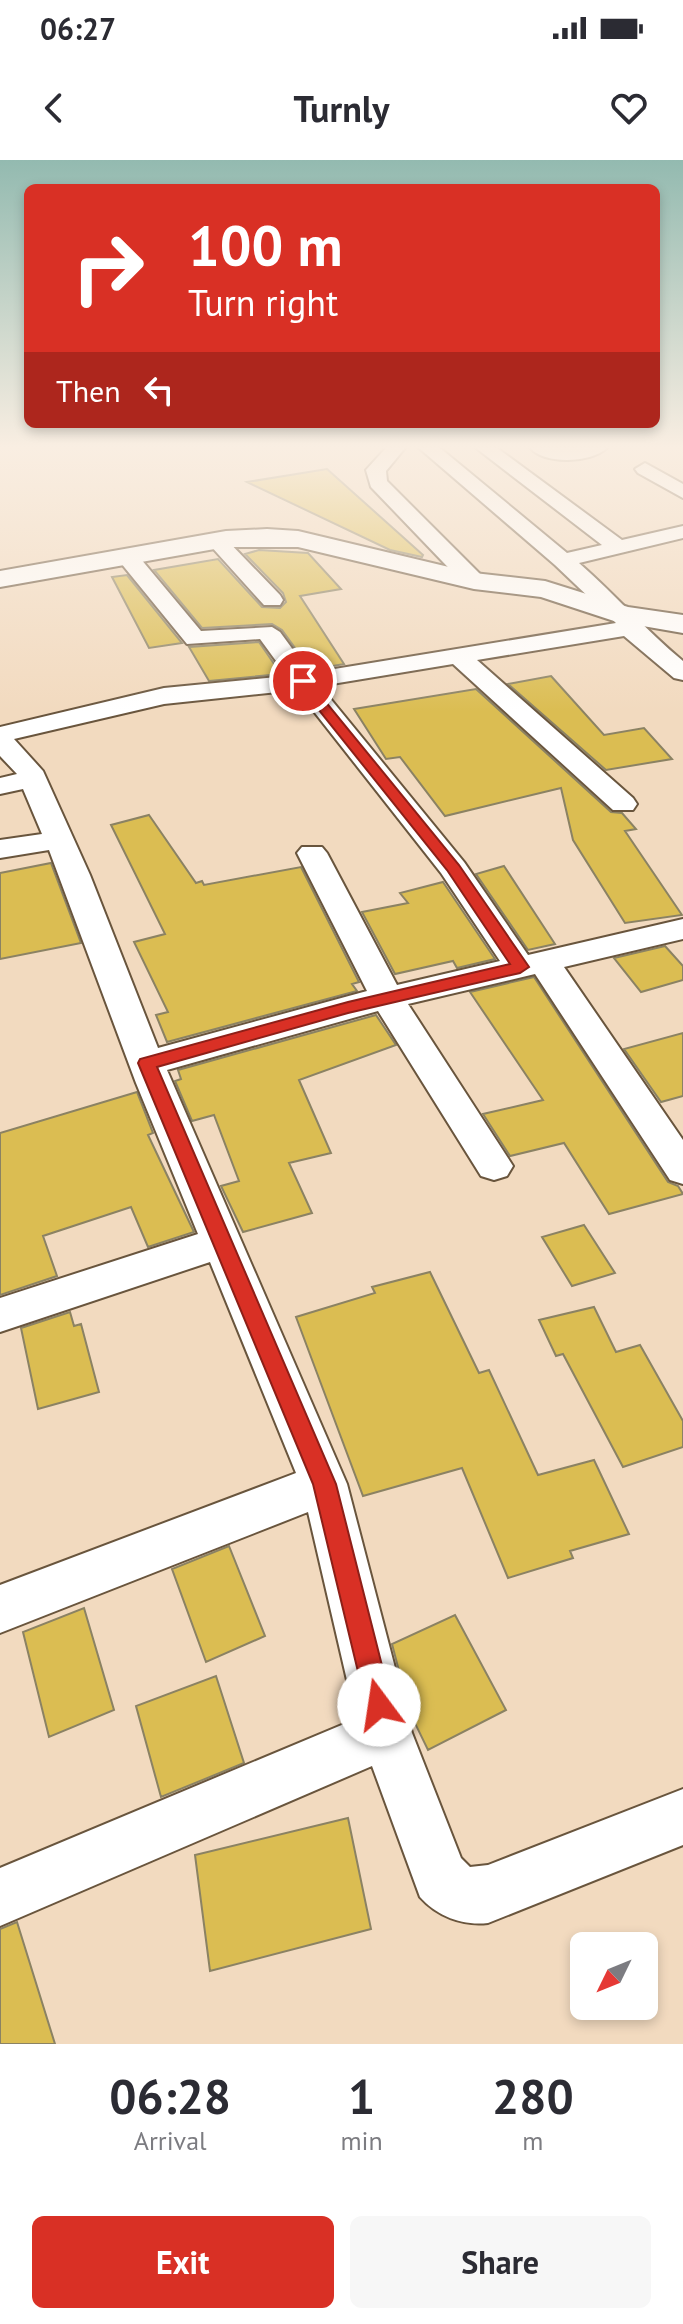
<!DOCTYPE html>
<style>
body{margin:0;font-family:"PT Sans",sans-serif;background:#f7f7f7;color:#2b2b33;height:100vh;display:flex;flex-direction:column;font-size:30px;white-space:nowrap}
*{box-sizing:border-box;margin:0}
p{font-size:26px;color:#7c7c81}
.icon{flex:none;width:44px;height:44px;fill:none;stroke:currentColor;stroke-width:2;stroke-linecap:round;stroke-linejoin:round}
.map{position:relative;height:1884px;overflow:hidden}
.drawer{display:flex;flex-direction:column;background:#fff;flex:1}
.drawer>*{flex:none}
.guide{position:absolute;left:24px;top:24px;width:636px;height:244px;border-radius:12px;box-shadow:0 4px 12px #0003;background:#d93025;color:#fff;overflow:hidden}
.needle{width:52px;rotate:227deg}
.fabs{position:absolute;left:570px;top:1772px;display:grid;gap:16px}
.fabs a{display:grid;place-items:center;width:88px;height:88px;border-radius:12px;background:#fff;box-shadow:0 4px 12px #0003;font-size:40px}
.pin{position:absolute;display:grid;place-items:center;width:68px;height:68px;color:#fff;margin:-34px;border:4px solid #fff;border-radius:50%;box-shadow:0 2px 8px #0007}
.me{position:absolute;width:88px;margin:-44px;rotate:346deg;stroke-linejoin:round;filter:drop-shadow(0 0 6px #0008)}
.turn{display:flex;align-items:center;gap:28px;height:168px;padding:0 32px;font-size:36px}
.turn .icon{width:104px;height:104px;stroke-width:2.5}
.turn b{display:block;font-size:56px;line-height:68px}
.then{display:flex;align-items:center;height:76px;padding:0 32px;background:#0003;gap:16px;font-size:30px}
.eta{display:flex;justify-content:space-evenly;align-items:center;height:136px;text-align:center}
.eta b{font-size:48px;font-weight:700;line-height:56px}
.action{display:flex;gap:16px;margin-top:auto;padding:16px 32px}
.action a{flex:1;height:92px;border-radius:12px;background:#d93025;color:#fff;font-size:32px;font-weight:700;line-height:92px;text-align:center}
.action a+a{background:#f7f7f7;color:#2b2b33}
.status{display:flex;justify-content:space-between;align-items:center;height:56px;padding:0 40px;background:#fff;direction:ltr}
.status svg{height:22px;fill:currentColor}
header{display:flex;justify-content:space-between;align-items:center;height:104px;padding:0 32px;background:#fff;font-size:36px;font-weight:700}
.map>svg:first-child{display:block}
.building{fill:#dbbd52;stroke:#8b8263;stroke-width:2}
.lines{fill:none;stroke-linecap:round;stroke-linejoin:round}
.minor-casing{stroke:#69553d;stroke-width:4}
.tertiary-casing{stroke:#69553d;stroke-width:4}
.minor{fill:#fff;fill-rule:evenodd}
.tertiary{fill:#fff;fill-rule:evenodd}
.route{fill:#d93025;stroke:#8d1f18;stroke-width:2}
</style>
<div class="status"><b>06:27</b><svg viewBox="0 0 49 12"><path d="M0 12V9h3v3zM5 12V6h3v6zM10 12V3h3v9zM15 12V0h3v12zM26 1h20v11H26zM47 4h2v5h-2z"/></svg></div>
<header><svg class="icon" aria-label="back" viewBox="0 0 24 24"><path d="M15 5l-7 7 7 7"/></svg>Turnly<svg class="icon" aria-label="heart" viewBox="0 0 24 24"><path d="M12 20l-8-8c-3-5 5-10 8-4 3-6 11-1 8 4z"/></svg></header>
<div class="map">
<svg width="683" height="1884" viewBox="0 0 683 1884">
<rect width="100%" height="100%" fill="#f2dabf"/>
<path class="building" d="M 327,309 L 423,395 L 422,397 L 390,390 L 247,322 Z
M 259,390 L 308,393 L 341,429 L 300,436 L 344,504 L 311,510 L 282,470 L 272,464 L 202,468 L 154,410 L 218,399 L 262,447 L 280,448 L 286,442 L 283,433 L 245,394 Z
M 127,415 L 182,483 L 149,488 L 112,417 Z
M 259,482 L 281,514 L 209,521 L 189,487 Z
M 551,516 L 604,575 L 644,568 L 672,599 L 606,610 L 508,524 Z
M 476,529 L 611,652 L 622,653 L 636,669 L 625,671 L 682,755 L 625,763 L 573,680 L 561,628 L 445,656 L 400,597 L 386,599 L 354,549 Z
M 149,655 L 196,723 L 202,721 L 204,725 L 301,707 L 359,822 L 352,824 L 357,831 L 167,882 L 156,855 L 168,852 L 134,782 L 165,774 L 111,665 Z
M 51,703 L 81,783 L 0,799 L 0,713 Z
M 504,706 L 555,784 L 528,790 L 476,714 Z
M 443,722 L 495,799 L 457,808 L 453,801 L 395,814 L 362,752 L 408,743 L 400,733 Z
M 665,786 L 683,806 L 683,820 L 641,832 L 614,798 Z
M 534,817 L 668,1022 L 678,1026 L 683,1034 L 609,1054 L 564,983 L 510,996 L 483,954 L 543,940 L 470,832 Z
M 376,855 L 396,885 L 299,920 L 331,993 L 289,1003 L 312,1053 L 243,1072 L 221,1026 L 239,1021 L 214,955 L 192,961 L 175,921 L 181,919 L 178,910 Z
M 683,873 L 683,936 L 661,942 L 624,889 Z
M 137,932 L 153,973 L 148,975 L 194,1072 L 148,1087 L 131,1047 L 43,1076 L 57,1116 L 0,1135 L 0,973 Z
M 584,1065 L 615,1113 L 572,1126 L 542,1077 Z
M 430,1112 L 479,1213 L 489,1210 L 538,1315 L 594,1300 L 629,1374 L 570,1391 L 573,1398 L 508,1418 L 462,1308 L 363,1336 L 296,1157 L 375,1133 L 372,1127 Z
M 594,1147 L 616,1192 L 640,1185 L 683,1261 L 683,1287 L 623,1307 L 563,1194 L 556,1196 L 539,1160 Z
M 70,1152 L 74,1166 L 81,1164 L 99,1232 L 38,1249 L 21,1168 Z
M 229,1386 L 265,1476 L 206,1502 L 172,1409 Z
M 84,1448 L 114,1550 L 49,1577 L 23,1472 Z
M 455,1455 L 506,1550 L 428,1590 L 410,1553 L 392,1484 Z
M 216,1516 L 244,1603 L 161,1637 L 136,1546 Z
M 348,1658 L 371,1769 L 210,1811 L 195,1695 Z
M 17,1762 L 55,1884 L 0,1884 L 0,1769 Z"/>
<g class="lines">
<g class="minor-casing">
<path id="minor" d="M 386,288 L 405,288 L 386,311 L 387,321 L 482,416 L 485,421 L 482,426 L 466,426 L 371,327 L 366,310 Z
M 419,288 L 440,288 L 567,393 L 602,385 L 476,288 L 497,288 L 622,380 L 683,366 L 683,378 L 579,403 C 616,435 645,470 683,501 L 683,520 L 674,518 L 624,476 L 477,500 L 633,638 L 637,644 L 633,650 L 613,650 L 453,504 L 320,526 L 464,702 L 528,795 L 683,759 L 683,779 L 564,807 L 683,980 L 683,1024 L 670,1020 L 535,814 L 408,844 L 513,1006 L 507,1016 L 494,1020 L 481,1016 L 378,851 L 167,910 L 347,1324 L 412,1573 L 461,1698 L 470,1707 L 488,1705 L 683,1629 L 683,1685 L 488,1763 C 462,1766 437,1756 420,1737 L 372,1606 L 0,1766 L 0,1708 L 356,1559 L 308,1352 L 0,1473 L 0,1425 L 296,1313 L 210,1102 L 0,1172 L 0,1138 L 198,1074 L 136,923 L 49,690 L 0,698 L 0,680 L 42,674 L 23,629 L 0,634 L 0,618 L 17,614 L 0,596 L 0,567 L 164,528 L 287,516 L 260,479 L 187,484 L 116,397 L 127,391 L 135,392 L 201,471 L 272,467 L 280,472 L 310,513 L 616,463 L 555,405 ZM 297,530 L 441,713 L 500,801 L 397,825 L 327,693 L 322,687 L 302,687 L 297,693 L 367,831 L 158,888 L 90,715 L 43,611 L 14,579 L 164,544 Z
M 530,288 L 607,288 C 590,303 546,305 530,288 Z
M 645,303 L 683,324 L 683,338 L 638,313 L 635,309 Z
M 216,374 L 223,376 L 280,435 L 283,440 L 280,445 L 264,445 L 209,384 L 205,380 Z"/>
</g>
<g class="tertiary-casing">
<path id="tertiary" d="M 267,369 L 298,371 L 474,413 L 545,421 L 628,447 L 683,455 L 683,473 L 614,461 L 541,437 L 474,429 L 298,387 L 226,387 L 0,427 L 0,411 L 226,371 Z"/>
</g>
<use href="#minor" class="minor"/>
<use href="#tertiary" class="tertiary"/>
</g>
<linearGradient id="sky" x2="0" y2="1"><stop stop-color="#93bab0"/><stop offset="0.52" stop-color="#f9eee2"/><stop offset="1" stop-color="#f9eee2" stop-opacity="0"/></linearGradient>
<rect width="683" height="552" fill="url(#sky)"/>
<path class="route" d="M 298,519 L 307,519 L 459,705 L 529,807 L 520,813 L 348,853 L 157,907 L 336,1324 L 392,1545 L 389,1555 L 379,1558 L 370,1555 L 366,1545 L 313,1324 L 138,903 L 140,899 L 348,842 L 510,804 L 447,710 L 298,524 Z"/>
</svg>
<div class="fabs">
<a><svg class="needle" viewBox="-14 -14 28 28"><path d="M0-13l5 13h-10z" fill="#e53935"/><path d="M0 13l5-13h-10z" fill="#7c7c81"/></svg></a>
</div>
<div class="pin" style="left:303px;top:521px;background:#d93025"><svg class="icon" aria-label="arrive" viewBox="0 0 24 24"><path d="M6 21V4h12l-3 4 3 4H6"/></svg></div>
<svg class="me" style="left:379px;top:1545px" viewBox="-20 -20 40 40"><circle r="19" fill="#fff"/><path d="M0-13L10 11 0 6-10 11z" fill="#d93025"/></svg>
<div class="guide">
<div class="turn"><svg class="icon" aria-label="right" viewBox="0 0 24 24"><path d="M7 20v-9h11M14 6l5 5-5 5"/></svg><div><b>100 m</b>Turn right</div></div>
<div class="then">Then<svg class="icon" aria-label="left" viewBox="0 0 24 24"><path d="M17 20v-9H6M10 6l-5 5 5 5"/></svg></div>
</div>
</div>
<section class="drawer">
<div class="eta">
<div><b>06:28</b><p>Arrival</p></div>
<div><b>1</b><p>min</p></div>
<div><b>280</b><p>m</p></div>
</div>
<div class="action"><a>Exit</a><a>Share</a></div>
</section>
